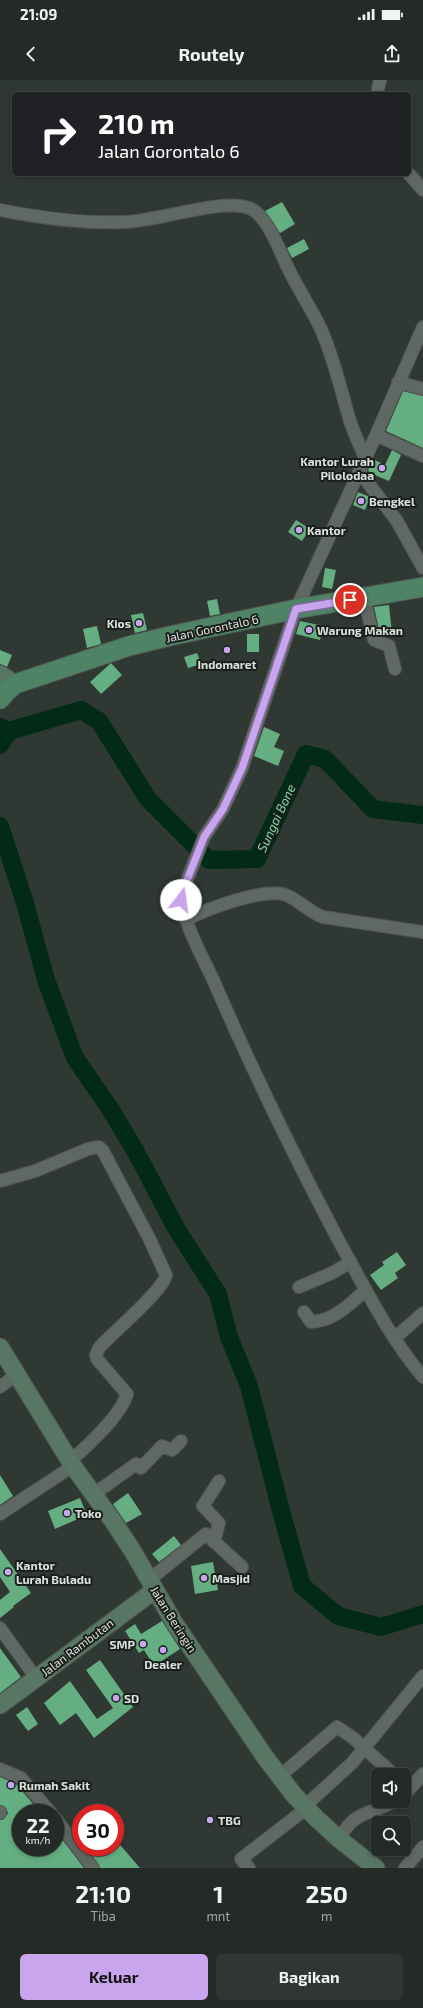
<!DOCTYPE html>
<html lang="id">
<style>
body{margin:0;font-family:"Exo 2",sans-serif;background:#303632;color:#f1f3f6;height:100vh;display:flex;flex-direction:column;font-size:15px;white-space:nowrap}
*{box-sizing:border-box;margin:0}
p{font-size:13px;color:#a3a7a7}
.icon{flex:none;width:22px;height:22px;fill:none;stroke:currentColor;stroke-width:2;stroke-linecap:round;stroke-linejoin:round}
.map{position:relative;height:1788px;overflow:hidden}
.side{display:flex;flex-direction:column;background:#242a26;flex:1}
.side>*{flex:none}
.guide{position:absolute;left:12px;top:12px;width:399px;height:84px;border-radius:6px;box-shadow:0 2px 6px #0003,0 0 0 1px #414643;background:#202124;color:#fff;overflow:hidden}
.tools{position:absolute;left:371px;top:1688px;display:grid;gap:8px}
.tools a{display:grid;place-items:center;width:40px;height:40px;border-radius:6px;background:#242a26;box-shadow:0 2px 6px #0003,0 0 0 1px #414643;font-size:20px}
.speed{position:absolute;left:12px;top:1724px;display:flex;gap:8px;font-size:20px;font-weight:700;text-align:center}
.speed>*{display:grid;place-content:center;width:52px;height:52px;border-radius:50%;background:#242a26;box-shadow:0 2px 6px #0003,0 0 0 1px #414643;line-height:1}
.speed small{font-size:10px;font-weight:400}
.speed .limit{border:6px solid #d22;background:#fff;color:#111}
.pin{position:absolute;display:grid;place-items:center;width:34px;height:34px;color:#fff;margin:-17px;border:2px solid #fff;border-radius:50%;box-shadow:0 1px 4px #0007}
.me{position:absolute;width:44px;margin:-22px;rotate:15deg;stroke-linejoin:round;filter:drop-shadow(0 0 3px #0008)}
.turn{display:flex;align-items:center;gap:14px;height:84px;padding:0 20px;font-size:18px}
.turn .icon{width:52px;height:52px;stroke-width:2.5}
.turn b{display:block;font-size:28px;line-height:34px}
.eta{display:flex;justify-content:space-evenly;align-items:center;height:68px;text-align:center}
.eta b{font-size:24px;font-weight:700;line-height:28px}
.cta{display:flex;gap:8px;margin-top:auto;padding:8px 20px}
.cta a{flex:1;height:46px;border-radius:6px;background:#c9a5ee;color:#111;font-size:16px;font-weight:700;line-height:46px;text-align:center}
.cta a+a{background:#303632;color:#f1f3f6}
.status{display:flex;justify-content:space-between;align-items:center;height:28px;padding:0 20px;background:#242a26;direction:ltr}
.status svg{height:11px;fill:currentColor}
header{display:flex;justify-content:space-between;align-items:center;height:52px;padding:0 20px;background:#242a26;font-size:18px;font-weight:700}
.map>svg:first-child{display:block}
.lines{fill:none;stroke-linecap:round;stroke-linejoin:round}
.river{stroke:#022b17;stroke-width:18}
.building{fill:#64ae82}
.street-casing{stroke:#4f5651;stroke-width:14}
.secondary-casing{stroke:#4f5651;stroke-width:19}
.primary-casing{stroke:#4f5651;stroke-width:21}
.street{stroke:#5f6862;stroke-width:12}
.secondary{stroke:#577664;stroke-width:17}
.primary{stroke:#4f8366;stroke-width:19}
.route-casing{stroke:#836b9b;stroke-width:10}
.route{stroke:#c9a5ee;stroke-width:7}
.poi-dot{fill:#c9a5ee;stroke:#1b1f1c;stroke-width:1.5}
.labels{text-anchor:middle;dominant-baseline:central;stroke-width:4;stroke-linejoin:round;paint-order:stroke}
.poi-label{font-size:12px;font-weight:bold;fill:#dbe0dc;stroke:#1b1f1c;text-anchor:start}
.street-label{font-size:12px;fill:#dbe0dc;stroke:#1b1f1c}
.water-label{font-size:13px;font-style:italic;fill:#76dda2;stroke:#1b1f1c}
</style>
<div class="status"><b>21:09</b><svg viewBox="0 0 49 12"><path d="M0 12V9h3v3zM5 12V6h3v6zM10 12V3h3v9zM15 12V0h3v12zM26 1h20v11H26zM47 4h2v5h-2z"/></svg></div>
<header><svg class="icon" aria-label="back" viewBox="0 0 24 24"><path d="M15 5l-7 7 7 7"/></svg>Routely<svg class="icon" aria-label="share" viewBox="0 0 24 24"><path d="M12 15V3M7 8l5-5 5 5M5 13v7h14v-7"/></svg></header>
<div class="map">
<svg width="423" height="1788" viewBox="0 0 423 1788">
<rect width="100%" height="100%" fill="#303833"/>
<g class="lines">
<path class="river" d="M 0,647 L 9,651 L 81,630 L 99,641 L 148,719 L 209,780 L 257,779 L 306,674 L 325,679 L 373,729 L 423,735
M 0,665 L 9,651
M 0,746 L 25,823 L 46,900 L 75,978 L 109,1027 L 136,1072 L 176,1148 L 218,1214 L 229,1257 L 249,1306 L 281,1431 L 302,1506 L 338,1536 L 381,1547 L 423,1534"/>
</g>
<path class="building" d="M 282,122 L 295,144 L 280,153 L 265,131 Z
M 304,159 L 309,169 L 292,178 L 287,168 Z
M 403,311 L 423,316 L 423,368 L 386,351 Z
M 392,370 L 401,375 L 389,401 L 370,393 L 368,390 L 373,379 L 385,385 Z
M 358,412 L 370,417 L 365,430 L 353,425 Z
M 296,440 L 310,449 L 302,461 L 288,452 Z
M 325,488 L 336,490 L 332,509 L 322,507 Z
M 217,519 L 220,534 L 210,536 L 207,521 Z
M 389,525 L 392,554 L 382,555 L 380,554 L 374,527 Z
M 143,533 L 147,550 L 135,553 L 131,535 Z
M 300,541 L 323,546 L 320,560 L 296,554 Z
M 97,546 L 101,564 L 87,568 L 83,549 Z
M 247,554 L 259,554 L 259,572 L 247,572 Z
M 0,570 L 12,575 L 7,587 L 0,584 Z
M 197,573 L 201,584 L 188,588 L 184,577 Z
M 111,583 L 122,595 L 101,614 L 90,602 Z
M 264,647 L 280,654 L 274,667 L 284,671 L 278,686 L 254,676 Z
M 397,1172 L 406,1185 L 395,1193 L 398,1198 L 381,1210 L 370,1195 L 384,1185 L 382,1182 Z
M 0,1395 L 13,1416 L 0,1425 Z
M 128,1413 L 142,1434 L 126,1443 L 113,1424 Z
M 80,1418 L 87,1435 L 55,1449 L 48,1431 Z
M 174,1456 L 181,1465 L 159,1482 L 152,1474 Z
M 0,1469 L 31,1513 L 13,1526 L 14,1527 L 0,1538 L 0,1520 L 10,1512 L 0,1497 Z
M 213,1482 L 218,1510 L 195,1514 L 191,1486 Z
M 162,1541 L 180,1569 L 154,1586 L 144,1570 L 139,1573 L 125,1551 L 135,1544 L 141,1554 Z
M 0,1568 L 21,1597 L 0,1613 Z
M 100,1580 L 133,1627 L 94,1658 L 76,1633 L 60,1645 L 44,1623 L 70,1601 L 97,1639 L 113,1628 L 86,1590 Z
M 27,1627 L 38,1644 L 28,1651 L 16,1635 Z
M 0,1697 L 16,1704 L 41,1733 L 21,1733 L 21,1767 L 55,1767 L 55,1750 L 84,1788 L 0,1788 L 0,1740 L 4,1739 L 8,1733 L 6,1728 L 0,1725 Z
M 115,1759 L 140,1788 L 100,1788 L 86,1767 L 115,1767 Z"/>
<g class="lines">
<g class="street-casing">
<path id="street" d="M 377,14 L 380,0
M 409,94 L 423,110
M 0,130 C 41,138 84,144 126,142 C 158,141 222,118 249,128 C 267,134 280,172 288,188 C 298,209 311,228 321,249 C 334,279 341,310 350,341 C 354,353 360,366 365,378
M 423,247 L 376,355 L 296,529 L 242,688 L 223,729 L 204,757 L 182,813 C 180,839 204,879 215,904 C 253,992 295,1078 340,1163 C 365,1208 389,1257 423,1297
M 398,302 L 423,309
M 376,355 L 423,376
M 359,391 L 397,441 L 423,488
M 364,518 L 374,560 L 389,566 L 395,589
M 186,840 C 206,829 265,807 286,815 C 299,820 309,832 323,837 L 423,852
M 0,1101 L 35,1091 L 88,1069 L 99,1067 L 103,1071 L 149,1158 L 166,1195 C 164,1210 111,1254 99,1268 L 96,1275 L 97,1279 L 127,1314 C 121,1335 87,1367 70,1381
M 299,1207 L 332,1193 L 351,1182
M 304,1232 L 311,1242 C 335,1241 349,1224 366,1210
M 395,1258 L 423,1233
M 0,1307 L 17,1294
M 94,1414 L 136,1384 L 141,1388 L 162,1366 L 172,1370 L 181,1361
M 0,1434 L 73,1386
M 214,1462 L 219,1443 L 203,1426 L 219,1401
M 149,1500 L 206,1454 L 242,1487
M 0,1548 L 36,1598
M 0,1689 L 21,1698 L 51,1733
M 280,1696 L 337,1647 L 352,1657 L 391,1692
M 404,1715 L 423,1694
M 305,1726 L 352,1683 L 423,1596
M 0,1732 L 0,1733
M 55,1738 L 93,1788
M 339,1759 C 356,1729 368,1736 395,1721
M 249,1788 L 241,1779 L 307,1728
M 405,1788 L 423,1767"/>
</g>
<g class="secondary-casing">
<path id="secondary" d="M 0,594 L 15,604
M 0,1267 L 73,1386 L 113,1441 L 132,1470 L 175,1544 L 265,1677 L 294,1715 L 316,1738 L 339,1759 L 376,1788
M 0,1625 L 155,1510"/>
</g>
<g class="primary-casing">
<path id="primary" d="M 0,619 L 7,611 L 15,604 L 129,566 L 170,556 L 296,529 L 423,507"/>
</g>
<use href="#street" class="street"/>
<use href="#secondary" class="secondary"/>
<use href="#primary" class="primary"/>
</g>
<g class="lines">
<g class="route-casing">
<path id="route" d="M 181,820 L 182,813 L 204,757 L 223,729 L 242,688 L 296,529 L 350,520"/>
</g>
<use href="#route" class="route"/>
</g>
<g class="poi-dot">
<circle cx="382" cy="388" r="4"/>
<circle cx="361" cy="421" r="4"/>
<circle cx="299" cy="450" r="4"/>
<circle cx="139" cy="543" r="4"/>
<circle cx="309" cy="550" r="4"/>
<circle cx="227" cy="570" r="4"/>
<circle cx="67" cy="1433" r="4"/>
<circle cx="8" cy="1492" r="4"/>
<circle cx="204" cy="1498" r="4"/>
<circle cx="143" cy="1564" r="4"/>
<circle cx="163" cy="1570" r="4"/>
<circle cx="116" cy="1618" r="4"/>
<circle cx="11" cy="1705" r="4"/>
<circle cx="210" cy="1740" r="4"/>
</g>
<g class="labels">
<g class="poi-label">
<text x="374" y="381" text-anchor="end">Kantor Lurah<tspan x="374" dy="14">Pilolodaa</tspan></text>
<text x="369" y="421">Bengkel</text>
<text x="307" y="450">Kantor</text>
<text x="131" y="543" text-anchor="end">Kios</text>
<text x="317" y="550">Warung Makan</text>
<text x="227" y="584" text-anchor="middle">Indomaret</text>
<text x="75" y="1433">Toko</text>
<text x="16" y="1485">Kantor<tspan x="16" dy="14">Lurah Buladu</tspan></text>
<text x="212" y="1498">Masjid</text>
<text x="135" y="1564" text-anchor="end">SMP</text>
<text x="163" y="1584" text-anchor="middle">Dealer</text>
<text x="124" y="1618">SD</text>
<text x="19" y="1705">Rumah Sakit</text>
<text x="218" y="1740">TBG</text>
</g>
<g class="street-label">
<text transform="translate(212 548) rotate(-12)">Jalan Gorontalo 6</text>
<text transform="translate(174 1539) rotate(58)">Jalan Beringin</text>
<text transform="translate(77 1567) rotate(-37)">Jalan Rambutan</text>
</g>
<g class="water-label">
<text transform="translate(276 738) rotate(-65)">Sungai Bone</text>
</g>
</g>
</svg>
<div class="tools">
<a><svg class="icon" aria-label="sound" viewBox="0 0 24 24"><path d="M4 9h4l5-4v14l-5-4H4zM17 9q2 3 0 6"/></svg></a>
<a><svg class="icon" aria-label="search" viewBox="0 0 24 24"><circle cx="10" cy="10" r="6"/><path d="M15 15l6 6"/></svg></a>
</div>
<div class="speed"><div>22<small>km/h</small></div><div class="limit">30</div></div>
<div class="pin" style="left:350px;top:520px;background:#d93025"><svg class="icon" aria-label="arrive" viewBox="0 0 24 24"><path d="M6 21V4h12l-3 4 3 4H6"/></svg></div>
<svg class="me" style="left:181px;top:820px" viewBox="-20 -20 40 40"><circle r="19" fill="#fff"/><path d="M0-13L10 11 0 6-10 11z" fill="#c9a5ee"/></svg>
<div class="guide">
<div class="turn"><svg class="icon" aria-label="right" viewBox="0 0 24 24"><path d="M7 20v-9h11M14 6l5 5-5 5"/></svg><div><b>210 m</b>Jalan Gorontalo 6</div></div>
</div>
</div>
<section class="side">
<div class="eta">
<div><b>21:10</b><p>Tiba</p></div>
<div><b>1</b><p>mnt</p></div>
<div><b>250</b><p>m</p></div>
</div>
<div class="cta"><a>Keluar</a><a>Bagikan</a></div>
</section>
